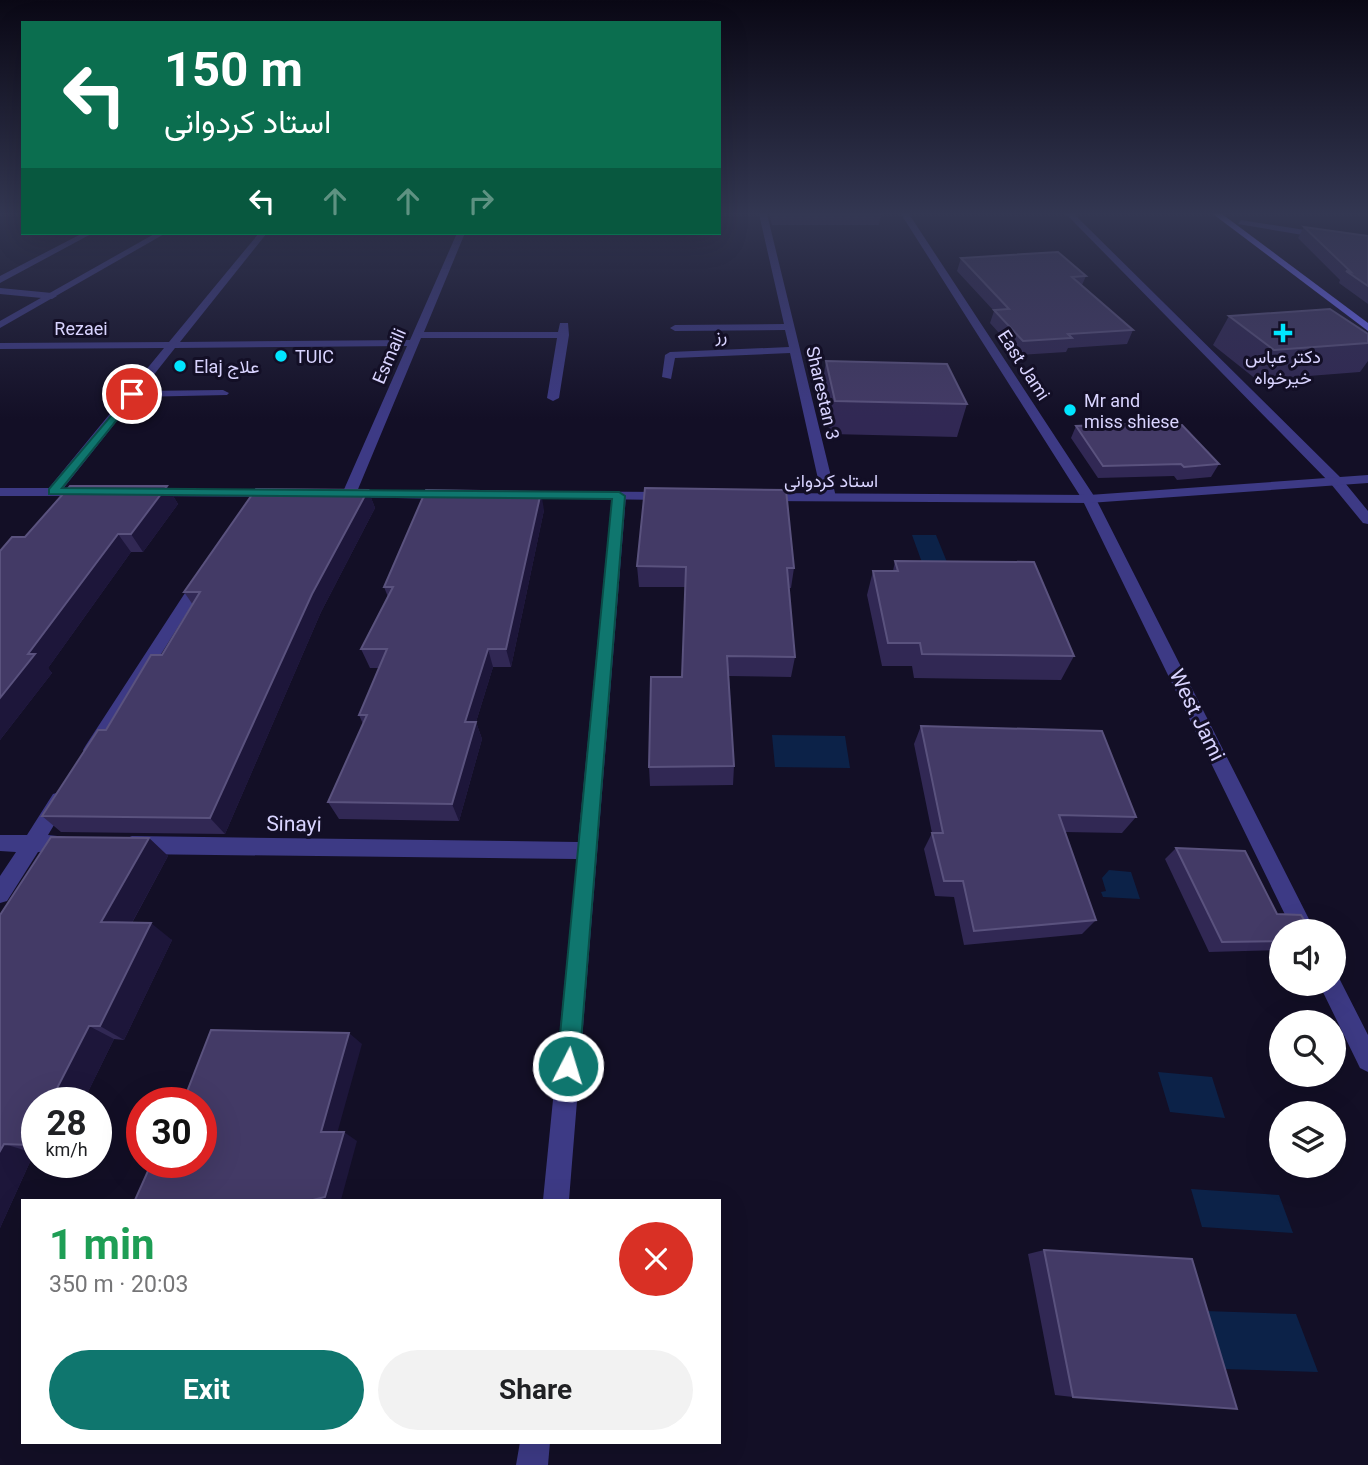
<!DOCTYPE html>
<meta charset="utf-8">
<style>
body{margin:0;font-family:Roboto,Vazirmatn,sans-serif;background:#f2f2f2;color:#202124;height:100vh;display:flex;flex-direction:column;font-size:26px;white-space:nowrap}
*{box-sizing:border-box;margin:0}
p{font-size:23px;color:#757577}
.icon{flex:none;width:38px;height:38px;fill:none;stroke:currentColor;stroke-width:2;stroke-linecap:round;stroke-linejoin:round}
.map{position:relative;flex:1;overflow:hidden}
.side{position:absolute;left:21px;top:1199px;width:700px;height:245px;display:flex;flex-direction:column;background:#fff;border-radius:0px;box-shadow:0 7px 28px #0002}
.side>*{flex:none}
.banner{position:absolute;left:21px;top:21px;width:700px;height:214px;border-radius:0px;box-shadow:0 7px 28px #0002;background:#0b6e4f;color:#fff;overflow:hidden}
.tools{position:absolute;left:1269px;top:919px;display:grid;gap:14px}
.tools a{display:grid;place-items:center;width:77px;height:77px;border-radius:50%;background:#fff;box-shadow:0 7px 28px #0002;font-size:35px}
.speed{position:absolute;left:21px;top:1087px;display:flex;gap:14px;font-size:35px;font-weight:700;text-align:center}
.speed>*{display:grid;place-content:center;width:91px;height:91px;border-radius:50%;background:#fff;box-shadow:0 7px 28px #0002;line-height:1}
.speed small{font-size:18px;font-weight:400}
.speed .limit{border:10px solid #d22;background:#fff;color:#111}
.pin{position:absolute;display:grid;place-items:center;width:60px;height:60px;color:#fff;margin:-30px;border:4px solid #fff;border-radius:50%;box-shadow:0 2px 7px #0007}
.me{position:absolute;width:77px;margin:-38px;rotate:5deg;stroke-linejoin:round;filter:drop-shadow(0 0 5px #0008)}
.turn{display:flex;align-items:center;gap:24px;height:147px;padding:0 28px;font-size:32px}
.turn .icon{width:91px;height:91px;stroke-width:2.5}
.turn b{display:block;font-size:49px;line-height:60px}
.lanes{display:flex;align-items:center;height:66px;padding:0 28px;background:#0003;justify-content:center;gap:35px;direction:ltr}
.lanes .off{opacity:.35}
.round{display:grid;place-items:center;flex:none;width:74px;height:74px;border-radius:37px;background:#f2f2f2}
.head{display:flex;align-items:center;justify-content:space-between;height:119px;padding:0 28px}
h1{font-size:42px;font-weight:700;line-height:52px;color:#1e9e55}
.button{display:flex;gap:14px;margin-top:auto;padding:14px 28px}
.button a{flex:1;height:80px;border-radius:42px;background:#0f766e;color:#fff;font-size:28px;font-weight:700;line-height:80px;text-align:center}
.button a+a{background:#f2f2f2;color:#202124}
.map>svg:first-child{display:block}
.water{fill:#0c2248}
.lines{fill:none;stroke-linecap:round;stroke-linejoin:round}
.minor{fill:#3d3a85;fill-rule:evenodd}
.tertiary{fill:#3d3a85;fill-rule:evenodd}
.secondary{fill:#6f6bff;fill-rule:evenodd}
.wall{fill:#312854}
.shaded-wall{fill:#1d163a}
.building{fill:#433a66;stroke:#5a527e;stroke-width:2}
.route{fill:#0f766e;stroke:#0a4d48;stroke-width:2}
.poi-dot{fill:#00e5ff;stroke:#130f26;stroke-width:2.5}
.labels{text-anchor:middle;dominant-baseline:central;stroke-width:6;stroke-linejoin:round;paint-order:stroke}
.far-street-label{font-size:18px;fill:#d9d4ff;stroke:#130f26}
.far-poi-label{font-size:18px;fill:#d9d4ff;stroke:#130f26;text-anchor:start}
.street-label{font-size:21px;fill:#d9d4ff;stroke:#130f26}
</style>
<div class="map">
<svg width="1368" height="1465" viewBox="0 0 1368 1465">
<rect width="100%" height="100%" fill="#130f26"/>
<path class="water" d="M 912,535 L 936,535 L 949,567 L 924,568 Z
M 772,735 L 845,736 L 850,768 L 775,767 Z
M 1109,870 L 1131,872 L 1140,899 L 1103,897 L 1101,892 L 1106,891 L 1102,878 Z
M 1158,1072 L 1212,1077 L 1225,1118 L 1170,1112 Z
M 1191,1189 L 1279,1195 L 1293,1233 L 1202,1227 Z
M 1205,1311 L 1296,1314 L 1318,1372 L 1224,1369 Z"/>
<g class="lines">
<path class="minor" d="M 759,214 L 767,214 L 836,497 L 834,500 L 829,501 L 822,497 L 790,353 L 675,358 L 671,379 L 662,377 L 665,355 L 670,352 L 789,347 L 785,330 L 675,331 L 670,328 L 675,325 L 784,324 Z
M 901,214 L 909,214 L 1096,499 L 1315,931 L 1293,931 L 1082,499 Z
M 1066,214 L 1074,214 L 1341,478 L 1368,511 L 1368,524 L 1363,523 L 1331,484 Z
M 1241,220 L 1368,240 L 1368,246 L 1238,224 Z
M 83,233 L 93,233 L 0,283 L 0,276 Z
M 156,233 L 166,233 L 0,328 L 0,321 Z
M 259,233 L 267,233 L 180,342 L 410,340 L 457,233 L 465,233 L 424,332 L 558,332 L 560,323 L 568,323 L 569,335 L 559,398 L 553,401 L 547,398 L 557,338 L 421,338 L 356,494 L 349,498 L 342,494 L 407,346 L 175,348 L 141,391 L 223,390 L 229,393 L 227,395 L 136,397 L 58,495 L 48,495 L 48,489 L 164,348 L 0,349 L 0,343 L 169,342 Z
M 619,492 L 626,496 L 569,1200 L 543,1200 L 577,859 L 132,854 L 125,851 L 122,845 L 125,839 L 132,836 L 578,842 L 612,496 Z
M 201,574 L 208,579 L 98,755 L 86,755 L 83,750 L 86,745 L 196,576 Z
M 60,792 L 67,794 L 69,800 L 48,835 L 76,838 L 79,844 L 76,850 L 38,852 L 7,901 L 0,903 L 0,876 L 16,852 L 0,851 L 0,835 L 27,835 L 53,794 Z
M 1334,975 L 1338,976 L 1368,1035 L 1368,1072 L 1360,1068 L 1319,984 L 1334,984 Z
M 520,1442 L 550,1442 L 548,1465 L 516,1465 Z"/>
<path class="tertiary" d="M 0,288 L 52,293 L 57,296 L 52,299 L 0,294 Z
M 1368,475 L 1368,483 L 1089,503 L 763,501 L 756,497 L 763,493 L 1089,495 Z
M 0,488 L 87,488 L 94,492 L 87,496 L 0,496 Z
M 147,489 L 276,489 L 283,493 L 276,497 L 142,496 L 140,493 Z
M 346,490 L 448,491 L 455,495 L 448,499 L 341,497 L 341,491 Z
M 518,491 L 665,492 L 672,496 L 665,500 L 513,498 L 511,495 Z"/>
<path class="secondary" d="M 1213,214 L 1222,214 L 1368,323 L 1368,331 Z"/>
</g>
<path class="wall" d="M 769,214 L 881,214 L 879,225 L 772,225 Z
M 1304,227 L 1368,236 L 1368,304 L 1339,283 L 1340,280 L 1298,238 Z
M 961,258 L 1086,276 L 1082,285 L 1133,330 L 1127,344 L 1068,348 L 1066,352 L 1019,355 L 990,323 L 994,311 L 957,271 Z
M 1229,316 L 1368,334 L 1368,361 L 1360,372 L 1257,380 L 1213,345 Z
M 826,361 L 967,404 L 957,437 L 830,434 L 821,393 Z
M 1076,426 L 1132,429 L 1219,464 L 1211,477 L 1177,480 L 1174,476 L 1098,478 L 1071,438 Z
M 167,486 L 178,504 L 143,552 L 131,552 L 48,668 L 52,673 L 0,740 L 0,551 L 25,537 Z
M 368,490 L 375,508 L 321,612 L 225,834 L 61,832 L 42,816 L 162,655 L 193,605 L 184,592 Z
M 544,510 L 511,667 L 493,667 L 476,722 L 482,739 L 459,821 L 339,819 L 328,802 L 363,724 L 359,715 L 379,668 L 370,668 L 361,649 L 388,597 L 384,587 Z
M 895,561 L 1074,656 L 1061,680 L 914,678 L 912,666 L 882,666 L 867,595 L 873,571 L 893,571 Z
M 637,566 L 794,568 L 791,588 L 789,588 L 795,657 L 791,677 L 729,676 L 734,766 L 733,785 L 650,786 L 649,767 L 682,677 L 685,587 L 639,587 Z
M 921,726 L 1136,817 L 1122,833 L 1065,832 L 1096,920 L 1082,934 L 964,945 L 954,897 L 935,896 L 924,849 L 932,833 L 914,744 Z
M 149,838 L 168,856 L 132,923 L 172,940 L 124,1040 L 114,1039 L 83,1102 L 37,1102 L 37,1153 L 34,1153 L 0,1228 L 0,915 Z
M 1176,848 L 1281,931 L 1281,950 L 1209,952 L 1165,859 Z
M 1044,1250 L 1073,1397 L 1055,1395 L 1028,1254 Z"/>
<path class="shaded-wall" d="M 167,486 L 178,504 L 143,552 L 131,534 Z
M 368,490 L 375,508 L 321,612 L 225,834 L 210,818 L 312,594 Z
M 541,492 L 544,510 L 511,667 L 506,649 Z
M 118,534 L 131,552 L 48,668 L 52,673 L 0,740 L 0,698 L 28,654 Z
M 488,649 L 493,667 L 476,722 L 482,739 L 459,821 L 452,804 L 465,722 Z
M 149,838 L 168,856 L 123,939 L 101,922 Z
M 151,923 L 172,940 L 124,1040 L 100,1026 Z
M 89,1026 L 114,1039 L 83,1102 L 50,1102 Z
M 349,1033 L 362,1044 L 335,1141 L 321,1132 Z
M 37,1129 L 37,1147 L 29,1145 Z
M 344,1132 L 357,1141 L 341,1200 L 313,1200 Z
M 4,1144 L 34,1153 L 0,1228 L 0,1151 Z"/>
<path class="building" d="M 1304,227 L 1368,236 L 1368,286 L 1346,271 L 1351,272 Z
M 1058,252 L 1086,276 L 1072,277 L 1133,330 L 1068,334 L 1072,338 L 1023,341 L 994,310 L 1009,309 L 961,258 Z
M 1330,309 L 1368,334 L 1368,343 L 1274,350 L 1229,316 Z
M 826,361 L 947,364 L 967,404 L 835,401 Z
M 1129,424 L 1132,429 L 1182,425 L 1219,464 L 1184,467 L 1181,464 L 1103,466 L 1076,426 Z
M 70,486 L 167,486 L 131,534 L 118,534 L 28,654 L 35,654 L 0,698 L 0,551 L 12,537 L 25,537 Z
M 645,488 L 786,490 L 794,568 L 787,568 L 795,657 L 727,656 L 734,766 L 649,767 L 651,677 L 682,677 L 686,567 L 637,566 Z
M 256,489 L 368,490 L 312,594 L 210,818 L 42,816 L 98,730 L 106,730 L 151,655 L 162,655 L 200,592 L 184,592 Z
M 426,490 L 541,492 L 506,649 L 488,649 L 465,722 L 476,722 L 452,804 L 328,802 L 367,715 L 359,715 L 387,649 L 361,649 L 393,587 L 384,587 Z
M 895,561 L 1034,562 L 1074,656 L 922,654 L 920,643 L 888,643 L 873,571 L 898,571 Z
M 921,726 L 1102,731 L 1136,817 L 1059,815 L 1096,920 L 974,931 L 963,881 L 944,881 L 932,833 L 943,833 Z
M 51,837 L 149,838 L 101,922 L 151,923 L 100,1026 L 89,1026 L 50,1102 L 37,1102 L 37,1129 L 29,1145 L 4,1144 L 0,1151 L 0,915 Z
M 1176,848 L 1245,851 L 1277,914 L 1301,915 L 1311,931 L 1281,931 L 1281,941 L 1222,942 Z
M 211,1030 L 349,1033 L 321,1132 L 344,1132 L 325,1197 L 313,1200 L 135,1200 L 152,1162 L 201,1162 L 201,1102 L 183,1102 Z
M 1044,1250 L 1192,1259 L 1237,1409 L 1073,1397 Z"/>
<linearGradient id="sky" x2="0" y2="1"><stop stop-color="#0a0815"/><stop offset="0.51" stop-color="#333752"/><stop offset="1" stop-color="#333752" stop-opacity="0"/></linearGradient>
<rect width="1368" height="419" fill="url(#sky)"/>
<path class="route" d="M 132,391 L 136,392 L 136,396 L 62,488 L 619,492 L 625,496 L 579,1066 L 576,1074 L 568,1077 L 560,1074 L 557,1066 L 612,499 L 49,494 L 49,489 Z"/>
<g class="poi-dot">
<path d="M1279.5 322.5h7v7h7v7h-7v7h-7v-7h-7v-7h7z"/>
<circle cx="281" cy="356" r="7"/>
<circle cx="180" cy="366" r="7"/>
<circle cx="1070" cy="410" r="7"/>
</g>
<g class="labels">
<g class="far-street-label">
<text x="81" y="328">Rezaei</text>
<text transform="translate(721 335) rotate(-3)">رز</text>
<text transform="translate(389 356) rotate(-67)">Esmaili</text>
<text transform="translate(1024 365) rotate(57)">East Jami</text>
<text transform="translate(823 393) rotate(77)">Sharestan 3</text>
<text x="831" y="480">استاد کردوانی</text>
</g>
<g class="far-poi-label">
<text x="295" y="356">TUIC</text>
<text x="1283" y="356" text-anchor="middle">دکتر عباس<tspan x="1283" dy="21">خیرخواه</tspan></text>
<text x="194" y="366">Elaj علاج</text>
<text x="1084" y="400">Mr and<tspan x="1084" dy="21">miss shiese</tspan></text>
</g>
<g class="street-label">
<text transform="translate(1197 715) rotate(64)">West Jami</text>
<text transform="translate(294 824) rotate(1)">Sinayi</text>
</g>
</g>
</svg>
<div class="tools">
<a><svg class="icon" aria-label="sound" viewBox="0 0 24 24"><path d="M4 9h4l5-4v14l-5-4H4zM17 9q2 3 0 6"/></svg></a>
<a><svg class="icon" aria-label="search" viewBox="0 0 24 24"><circle cx="10" cy="10" r="6"/><path d="M15 15l6 6"/></svg></a>
<a><svg class="icon" aria-label="layers" viewBox="0 0 24 24"><path d="M12 4l9 5-9 5-9-5zM3 14l9 5 9-5"/></svg></a>
</div>
<div class="speed"><div>28<small>km/h</small></div><div class="limit">30</div></div>
<div class="pin" style="left:132px;top:394px;background:#d93025"><svg class="icon" aria-label="arrive" viewBox="0 0 24 24"><path d="M6 21V4h12l-3 4 3 4H6"/></svg></div>
<svg class="me" style="left:568px;top:1066px" viewBox="-20 -20 40 40"><circle r="17" fill="#0f766e" stroke="#fff" stroke-width="3"/><path d="M0-11L8 9 0 5-8 9z" fill="#fff"/></svg>
<div class="banner">
<div class="turn"><svg class="icon" aria-label="left" viewBox="0 0 24 24"><path d="M17 20v-9H6M10 6l-5 5 5 5"/></svg><div><b>150 m</b>استاد کردوانی</div></div>
<div class="lanes"><svg class="icon" aria-label="left" viewBox="0 0 24 24"><path d="M17 20v-9H6M10 6l-5 5 5 5"/></svg><svg class="icon off" aria-label="ahead" viewBox="0 0 24 24"><path d="M12 20V5M6 11l6-6 6 6"/></svg><svg class="icon off" aria-label="ahead" viewBox="0 0 24 24"><path d="M12 20V5M6 11l6-6 6 6"/></svg><svg class="icon off" aria-label="right" viewBox="0 0 24 24"><path d="M7 20v-9h11M14 6l5 5-5 5"/></svg></div>
</div>
<section class="side">
<div class="head"><div><h1>1 min</h1><p>350 m · 20:03</p></div><a class="round" style="background:#d93025;color:#fff"><svg class="icon" aria-label="close" viewBox="0 0 24 24"><path d="M6 6l12 12M18 6L6 18"/></svg></a></div>
<div class="button"><a>Exit</a><a>Share</a></div>
</section>
</div>
